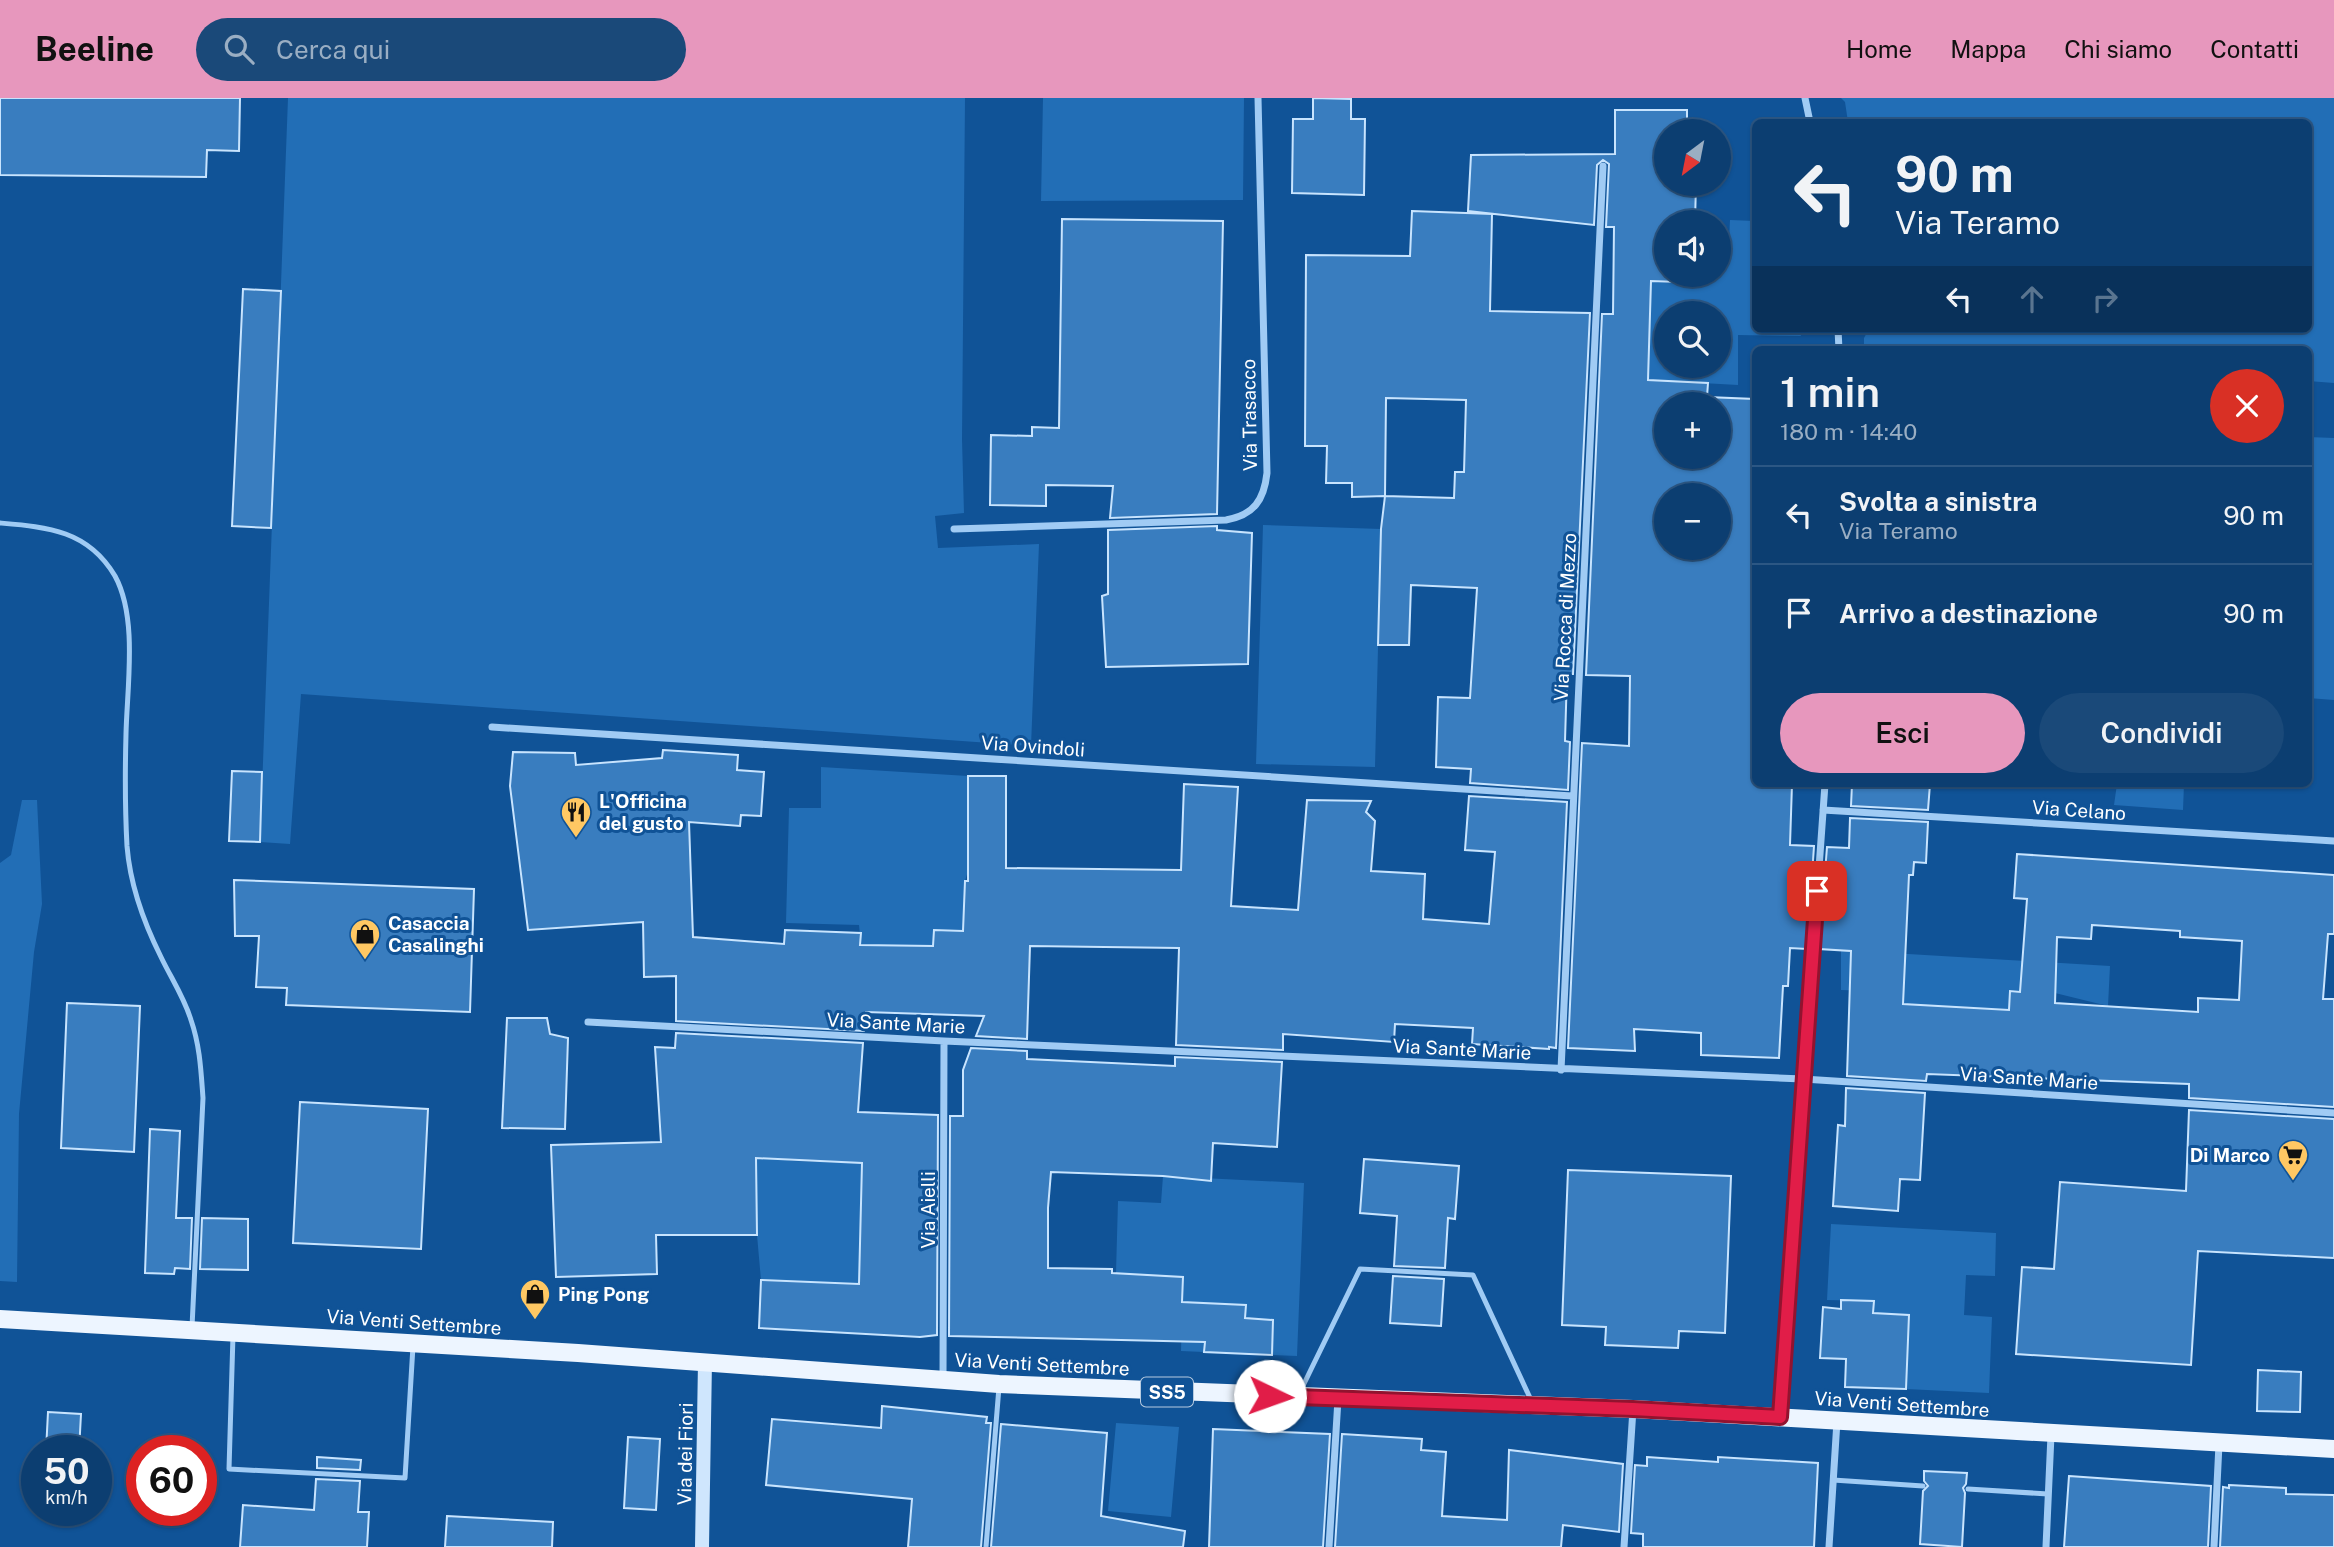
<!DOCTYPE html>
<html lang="it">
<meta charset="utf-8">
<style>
body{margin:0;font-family:"Public Sans",sans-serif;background:#1a4979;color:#f1f3f6;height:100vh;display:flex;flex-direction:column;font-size:26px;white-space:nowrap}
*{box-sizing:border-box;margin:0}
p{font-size:23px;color:#9aaec3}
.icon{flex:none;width:38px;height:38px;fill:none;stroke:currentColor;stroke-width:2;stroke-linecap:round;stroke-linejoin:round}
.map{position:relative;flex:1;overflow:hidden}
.drawer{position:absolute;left:1752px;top:248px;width:560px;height:441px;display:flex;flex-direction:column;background:#0c3e71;border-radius:10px;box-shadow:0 2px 5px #0004,0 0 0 2px #2c5784}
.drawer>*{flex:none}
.top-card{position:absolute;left:1752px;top:21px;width:560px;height:214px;border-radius:10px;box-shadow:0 2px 5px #0004,0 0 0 2px #2c5784;background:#0c3e71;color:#f1f3f6;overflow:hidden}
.needle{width:46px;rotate:212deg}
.fabs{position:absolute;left:1654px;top:21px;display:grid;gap:14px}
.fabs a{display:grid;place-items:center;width:77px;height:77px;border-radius:50%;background:#0c3e71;box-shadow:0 2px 5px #0004,0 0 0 2px #2c5784;font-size:35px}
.speed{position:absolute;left:21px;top:1337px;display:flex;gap:14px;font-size:35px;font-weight:700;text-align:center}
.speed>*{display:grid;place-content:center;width:91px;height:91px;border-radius:50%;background:#0c3e71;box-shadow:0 2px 5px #0004,0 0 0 2px #2c5784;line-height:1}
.speed small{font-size:18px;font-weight:400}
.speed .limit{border:10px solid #d22;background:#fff;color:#111}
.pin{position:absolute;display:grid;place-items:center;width:60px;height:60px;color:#fff;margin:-30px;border-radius:14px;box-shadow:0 4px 10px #0006}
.me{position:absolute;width:77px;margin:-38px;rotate:93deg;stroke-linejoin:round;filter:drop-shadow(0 0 5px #0008)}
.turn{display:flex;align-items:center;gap:24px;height:147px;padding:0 28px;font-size:32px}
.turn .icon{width:91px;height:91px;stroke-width:2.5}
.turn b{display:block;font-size:49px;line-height:60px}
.lanes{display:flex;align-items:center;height:66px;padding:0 28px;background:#0003;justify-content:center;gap:35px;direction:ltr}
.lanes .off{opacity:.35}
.round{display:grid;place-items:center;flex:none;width:74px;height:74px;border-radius:37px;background:#1a4979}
.head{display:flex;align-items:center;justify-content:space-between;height:119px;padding:0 28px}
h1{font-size:42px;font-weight:600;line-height:52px}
.primary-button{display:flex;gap:14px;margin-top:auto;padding:14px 28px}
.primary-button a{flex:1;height:80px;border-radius:42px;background:#e797bd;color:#111;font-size:28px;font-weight:600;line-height:80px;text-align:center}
.primary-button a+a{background:#1a4979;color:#f1f3f6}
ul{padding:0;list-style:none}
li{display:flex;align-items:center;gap:21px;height:98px;padding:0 28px;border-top:2px solid #2c5784}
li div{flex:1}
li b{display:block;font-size:26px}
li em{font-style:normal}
header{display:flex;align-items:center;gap:42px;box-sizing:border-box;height:98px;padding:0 35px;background:#e797bd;color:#111}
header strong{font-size:33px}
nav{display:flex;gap:38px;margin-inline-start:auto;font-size:24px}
.search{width:490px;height:63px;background:#1a4979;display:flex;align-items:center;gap:18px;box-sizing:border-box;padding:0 24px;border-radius:38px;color:#9aaec3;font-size:26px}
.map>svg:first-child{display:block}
.green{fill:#226eb6;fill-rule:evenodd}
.building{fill:#397dbf;stroke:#c8e4fe;stroke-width:2;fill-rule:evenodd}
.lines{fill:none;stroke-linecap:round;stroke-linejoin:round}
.service{stroke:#a0cbf4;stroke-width:5}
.minor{stroke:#a0cbf4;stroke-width:7}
.secondary{stroke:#cfe6fd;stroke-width:14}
.primary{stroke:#edf5ff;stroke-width:18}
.route-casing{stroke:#92132f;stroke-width:18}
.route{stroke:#e11d48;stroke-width:12}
.labels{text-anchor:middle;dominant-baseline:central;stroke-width:6;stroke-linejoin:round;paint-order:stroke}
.shield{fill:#105397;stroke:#b7cbe0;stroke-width:2}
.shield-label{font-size:18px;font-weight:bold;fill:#fff}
.street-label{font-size:19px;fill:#fff;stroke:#105397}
.poi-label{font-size:19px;font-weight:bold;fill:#fff;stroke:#105397;text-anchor:start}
</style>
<header>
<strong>Beeline</strong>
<div class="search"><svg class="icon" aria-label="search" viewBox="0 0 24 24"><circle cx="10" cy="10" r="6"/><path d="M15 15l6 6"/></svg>Cerca qui</div>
<nav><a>Home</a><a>Mappa</a><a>Chi siamo</a><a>Contatti</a></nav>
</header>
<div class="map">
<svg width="2334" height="1449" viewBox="0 0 2334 1449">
<rect width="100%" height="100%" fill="#105397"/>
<path class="green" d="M 288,0 L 965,0 L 962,341 L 964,415 L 935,418 L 938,450 L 1039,446 L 1031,648 L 301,596 L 290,746 L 260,744 Z
M 1043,0 L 1244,0 L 1243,102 L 1041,103 Z
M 1841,0 L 2334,0 L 2334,285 L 2308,283 L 2308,252 L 1864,251 L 1864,240 L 1869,231 L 2308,231 L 2308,24 L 1848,24 L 1845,4 Z
M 1730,122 L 1755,123 L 1755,231 L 1799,231 L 1801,238 L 1738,237 L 1738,287 L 1648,282 L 1651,184 L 1694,184 L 1694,177 L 1718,177 L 1719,144 L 1729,143 ZM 1666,215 L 1718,215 L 1718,268 L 1666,268 Z
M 2308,339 L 2334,340 L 2334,602 L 2308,600 Z
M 1263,427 L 1381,431 L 1375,669 L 1256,666 Z
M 821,669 L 968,678 L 968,773 L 965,783 L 963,833 L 934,833 L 932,883 L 881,847 L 861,847 L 859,827 L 786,825 L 789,710 L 821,710 Z
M 2117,686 L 2184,686 L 2183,712 L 2114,707 Z
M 22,702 L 37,702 L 42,806 L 34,854 L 19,1016 L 17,1184 L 0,1183 L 0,765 L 11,757 Z
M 1841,852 L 2110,868 L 2108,908 L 2055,895 L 2011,893 L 2008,931 L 2000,931 L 1998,979 L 1984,979 L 1988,911 L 1902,941 L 1904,894 L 1841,892 Z
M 756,1056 L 793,1063 L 883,1066 L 861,1105 L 860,1186 L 761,1182 L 757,1137 Z
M 1163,1078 L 1304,1085 L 1297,1258 L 1272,1257 L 1273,1222 L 1245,1220 L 1246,1207 L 1207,1206 L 1204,1254 L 1181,1253 L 1183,1179 L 1116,1175 L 1118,1103 L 1161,1105 Z
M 1831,1126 L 1996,1135 L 1995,1178 L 1966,1177 L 1964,1217 L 1992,1219 L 1989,1295 L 1906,1291 L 1909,1217 L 1873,1215 L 1873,1203 L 1827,1202 Z
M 1116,1325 L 1179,1329 L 1171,1419 L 1108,1413 Z"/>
<path class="building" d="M 0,0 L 240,0 L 239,53 L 207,52 L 206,79 L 0,77 Z
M 1313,0 L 1351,1 L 1351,21 L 1365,21 L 1364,97 L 1292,95 L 1293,21 L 1313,21 Z
M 1615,12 L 1687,12 L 1687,33 L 1666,33 L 1666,86 L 1696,86 L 1695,124 L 1666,124 L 1666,177 L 1679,177 L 1679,184 L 1651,183 L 1648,282 L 1708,285 L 1707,299 L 1755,301 L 1755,686 L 1792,686 L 1790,747 L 1814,748 L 1807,851 L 1790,850 L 1788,888 L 1783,888 L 1779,960 L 1701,957 L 1701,935 L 1634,931 L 1635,953 L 1568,950 L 1582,645 L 1629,648 L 1630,578 L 1586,577 L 1602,216 L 1613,216 L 1614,129 L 1606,129 L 1609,66 L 1603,62 L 1597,67 L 1594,127 L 1468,113 L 1471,57 L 1615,56 ZM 1666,306 L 1718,306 L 1718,359 L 1666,359 ZM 1666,397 L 1718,397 L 1718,450 L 1666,450 Z
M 1412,113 L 1492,116 L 1490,213 L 1590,215 L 1573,576 L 1567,576 L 1565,643 L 1570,644 L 1568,692 L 1470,685 L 1471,671 L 1436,669 L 1438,599 L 1470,600 L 1477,490 L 1411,487 L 1409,547 L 1378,547 L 1381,431 L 1385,398 L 1352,399 L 1352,385 L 1326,385 L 1327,348 L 1305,348 L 1306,157 L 1410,158 ZM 1386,300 L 1466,302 L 1464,374 L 1455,374 L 1454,400 L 1385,398 Z
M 1062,121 L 1223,123 L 1217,416 L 1110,420 L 1113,388 L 1046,387 L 1046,408 L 990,407 L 991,337 L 1032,338 L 1032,329 L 1059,330 Z
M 243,191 L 281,193 L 271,430 L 232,428 Z
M 1217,428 L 1217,432 L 1252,435 L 1248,566 L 1106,569 L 1102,498 L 1108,496 L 1108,432 Z
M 663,652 L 738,657 L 737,672 L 764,674 L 761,718 L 741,717 L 740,728 L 689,724 L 693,839 L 784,846 L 785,832 L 861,835 L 860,847 L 933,848 L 934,832 L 963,833 L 965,783 L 968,783 L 968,678 L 1006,678 L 1006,770 L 1181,772 L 1184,686 L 1238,689 L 1231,808 L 1298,812 L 1307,702 L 1371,703 L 1366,714 L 1375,723 L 1371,773 L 1425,776 L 1423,821 L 1489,826 L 1495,754 L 1465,752 L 1469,698 L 1567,704 L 1556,950 L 1549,949 L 1549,951 L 1472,946 L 1473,930 L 1395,926 L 1394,944 L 1283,936 L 1283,952 L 1176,947 L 1179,850 L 1030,848 L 1027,941 L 976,938 L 984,918 L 866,914 L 864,933 L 676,923 L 676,878 L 644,879 L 643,824 L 528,832 L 510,688 L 513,654 L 575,655 L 576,667 L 662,660 Z
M 232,673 L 262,674 L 260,744 L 229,743 Z
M 1852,686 L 1930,686 L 1928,712 L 1851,708 Z
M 1850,720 L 1928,724 L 1926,765 L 1914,764 L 1913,777 L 1909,777 L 1903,906 L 2009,912 L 2010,893 L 2020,894 L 2027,801 L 2014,800 L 2017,756 L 2334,777 L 2334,836 L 2328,836 L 2323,901 L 2334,901 L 2334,1009 L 2189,1000 L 2189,986 L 1927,976 L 1926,983 L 1847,978 L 1851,853 L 1819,851 L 1827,749 L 1849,750 ZM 2092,827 L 2180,833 L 2180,839 L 2242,843 L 2239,902 L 2198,900 L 2198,914 L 2055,905 L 2057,839 L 2091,841 Z
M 234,782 L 474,791 L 470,914 L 286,907 L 287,890 L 256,889 L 259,838 L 235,838 Z
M 67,905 L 140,908 L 134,1054 L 61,1050 Z
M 507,920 L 547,920 L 550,936 L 568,940 L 565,1031 L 502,1030 Z
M 676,935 L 863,945 L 858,1014 L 938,1017 L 937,1237 L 920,1239 L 759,1230 L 761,1182 L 859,1186 L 862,1065 L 756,1060 L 757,1137 L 656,1137 L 657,1176 L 556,1179 L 551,1047 L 661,1044 L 655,949 L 675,950 Z
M 971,950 L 1027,953 L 1027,961 L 1175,968 L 1175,959 L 1282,964 L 1277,1049 L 1213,1045 L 1211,1083 L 1163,1078 L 1051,1074 L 1048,1110 L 1048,1170 L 1112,1171 L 1112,1175 L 1183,1179 L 1182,1204 L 1246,1207 L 1245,1220 L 1273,1222 L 1272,1257 L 1204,1254 L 1205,1244 L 949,1238 L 950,1018 L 963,1018 L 963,972 Z
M 1846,990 L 1925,995 L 1920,1082 L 1900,1081 L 1898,1113 L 1833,1108 L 1838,1027 L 1845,1028 Z
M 300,1004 L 428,1011 L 421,1151 L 293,1145 Z
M 2189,1012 L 2334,1021 L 2334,1160 L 2198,1153 L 2191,1267 L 2016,1256 L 2022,1169 L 2054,1171 L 2060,1084 L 2186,1093 Z
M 150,1031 L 180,1033 L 176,1120 L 192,1120 L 190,1171 L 175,1170 L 174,1176 L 145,1175 Z
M 1364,1061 L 1459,1068 L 1455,1121 L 1448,1120 L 1445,1170 L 1394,1168 L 1397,1118 L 1360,1115 Z
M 1568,1072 L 1731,1078 L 1725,1235 L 1679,1233 L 1678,1250 L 1605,1247 L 1606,1229 L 1562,1227 Z
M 202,1120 L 248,1121 L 248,1172 L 200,1171 Z
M 1393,1178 L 1444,1181 L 1441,1228 L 1390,1225 Z
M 1841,1202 L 1874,1203 L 1873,1215 L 1909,1217 L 1906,1291 L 1845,1289 L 1846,1261 L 1820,1260 L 1823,1209 L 1841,1211 Z
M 2258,1272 L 2301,1274 L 2300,1314 L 2257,1313 Z
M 882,1308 L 987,1319 L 986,1325 L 991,1325 L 981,1449 L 908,1449 L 912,1401 L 766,1387 L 772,1321 L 881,1330 Z
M 48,1314 L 81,1316 L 79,1353 L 46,1353 Z
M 1001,1326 L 1107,1335 L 1101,1418 L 1185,1433 L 1183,1449 L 991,1449 Z
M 1213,1331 L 1330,1336 L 1323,1449 L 1209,1449 Z
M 1342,1336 L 1422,1341 L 1421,1352 L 1446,1354 L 1442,1418 L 1507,1422 L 1509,1352 L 1623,1366 L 1619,1434 L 1563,1427 L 1561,1449 L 1335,1449 Z
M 628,1339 L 660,1341 L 656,1412 L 624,1410 Z
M 317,1359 L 361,1362 L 360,1372 L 317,1370 Z
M 1647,1359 L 1718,1364 L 1718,1359 L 1818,1365 L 1814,1449 L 1643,1449 L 1643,1436 L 1631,1435 L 1635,1367 L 1647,1368 Z
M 1924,1373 L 1967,1375 L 1966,1386 L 1963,1390 L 1965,1395 L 1962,1449 L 1920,1446 L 1923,1393 L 1928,1388 L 1924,1383 Z
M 2069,1378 L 2211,1388 L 2208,1449 L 2064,1449 Z
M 316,1381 L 360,1383 L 358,1414 L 369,1414 L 367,1449 L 240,1449 L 243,1407 L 314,1412 Z
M 2229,1387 L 2286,1390 L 2286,1396 L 2334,1397 L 2334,1449 L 2220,1449 L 2223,1389 L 2229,1390 Z
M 447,1418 L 553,1424 L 552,1449 L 445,1449 Z"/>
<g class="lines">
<path class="service" d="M 0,425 C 47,429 88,432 115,478 C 138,520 127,589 126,636 C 125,673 125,711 127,748 C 130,786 144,825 161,859 C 171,880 184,899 191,922 C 200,948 201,973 203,1000 L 192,1229
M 233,1237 L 229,1371 L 405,1380 L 413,1248
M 1299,1296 L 1360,1171 L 1473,1177 L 1531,1302
M 1833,1382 L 1923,1388
M 1968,1391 L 2048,1396
M 986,1449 L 999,1289"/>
<path class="minor" d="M 1805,0 L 1810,24
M 1838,231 L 1839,252
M 954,431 L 1226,422 C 1254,417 1264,402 1267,375 L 1258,0
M 492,629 L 1572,698
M 1823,712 L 2334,743
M 588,924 L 944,943 L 1803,981 L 2334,1015
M 1561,972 L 1603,68
M 943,1282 L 944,943
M 1780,1317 L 1825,686
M 1329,1449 L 1338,1301
M 1624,1449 L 1633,1311
M 1829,1449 L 1837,1323
M 2046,1449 L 2051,1337
M 2214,1449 L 2219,1346"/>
<path class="secondary" d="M 702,1449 L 705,1263"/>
<path class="primary" d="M 0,1221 L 578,1255 L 999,1286 L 1633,1311 L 2334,1351"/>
</g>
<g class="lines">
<g class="route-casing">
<path id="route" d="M 1270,1298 L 1633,1311 L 1780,1319 L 1817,793"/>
</g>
<use href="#route" class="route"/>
</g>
<defs>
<g id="restaurant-pin" transform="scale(1.575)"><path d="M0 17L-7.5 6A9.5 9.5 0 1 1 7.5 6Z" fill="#ffc863" stroke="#105397"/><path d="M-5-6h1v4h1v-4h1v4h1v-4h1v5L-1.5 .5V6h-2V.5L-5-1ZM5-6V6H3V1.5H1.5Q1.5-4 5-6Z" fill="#111"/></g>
<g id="shop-pin" transform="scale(1.575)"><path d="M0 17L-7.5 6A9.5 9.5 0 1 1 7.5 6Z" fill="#ffc863" stroke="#105397"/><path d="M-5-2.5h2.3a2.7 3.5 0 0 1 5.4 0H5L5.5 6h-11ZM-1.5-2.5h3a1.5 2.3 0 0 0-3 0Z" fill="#111"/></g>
<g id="supermarket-pin" transform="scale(1.575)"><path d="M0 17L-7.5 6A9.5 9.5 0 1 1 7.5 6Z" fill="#ffc863" stroke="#105397"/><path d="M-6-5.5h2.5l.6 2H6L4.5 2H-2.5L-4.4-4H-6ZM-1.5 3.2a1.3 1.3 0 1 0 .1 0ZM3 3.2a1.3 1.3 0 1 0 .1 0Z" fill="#111"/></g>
</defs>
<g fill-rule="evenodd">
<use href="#restaurant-pin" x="576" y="714"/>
<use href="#shop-pin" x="365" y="836"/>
<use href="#supermarket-pin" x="2293" y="1057"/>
<use href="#shop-pin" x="535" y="1196"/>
</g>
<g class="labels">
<rect class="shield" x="1141" y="1279.5" width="52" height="29" rx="5"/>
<g class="shield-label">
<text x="1167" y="1294">SS5</text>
</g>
<g class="street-label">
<text transform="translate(1249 317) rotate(-91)">Via Trasacco</text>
<text transform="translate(1565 519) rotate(-87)">Via Rocca di Mezzo</text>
<text transform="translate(1033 648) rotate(4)">Via Ovindoli</text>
<text transform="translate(2079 712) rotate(4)">Via Celano</text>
<text transform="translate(896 925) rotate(3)">Via Sante Marie</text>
<text transform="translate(1462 951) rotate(3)">Via Sante Marie</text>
<text transform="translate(2029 980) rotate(4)">Via Sante Marie</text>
<text transform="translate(928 1112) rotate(-90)">Via Aielli</text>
<text transform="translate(414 1224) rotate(4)">Via Venti Settembre</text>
<text transform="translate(1042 1266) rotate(3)">Via Venti Settembre</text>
<text transform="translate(1902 1306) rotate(4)">Via Venti Settembre</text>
<text transform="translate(685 1356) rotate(-89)">Via dei Fiori</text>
</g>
<g class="poi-label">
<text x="599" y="703">L'Officina<tspan x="599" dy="22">del gusto</tspan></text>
<text x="388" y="825">Casaccia<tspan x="388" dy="22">Casalinghi</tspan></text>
<text x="2270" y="1057" text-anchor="end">Di Marco</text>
<text x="558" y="1196">Ping Pong</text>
</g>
</g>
</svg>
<div class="fabs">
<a><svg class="needle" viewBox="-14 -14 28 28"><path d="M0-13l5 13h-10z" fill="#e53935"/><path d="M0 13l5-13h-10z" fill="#9aaec3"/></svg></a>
<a><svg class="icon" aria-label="sound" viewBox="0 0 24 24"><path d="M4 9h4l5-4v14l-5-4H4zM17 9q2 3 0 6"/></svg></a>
<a><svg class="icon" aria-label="search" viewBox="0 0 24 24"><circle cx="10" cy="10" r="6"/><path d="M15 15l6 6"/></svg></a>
<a>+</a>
<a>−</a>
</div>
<div class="speed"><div>50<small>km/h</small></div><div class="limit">60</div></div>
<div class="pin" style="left:1817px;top:793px;background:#d93025"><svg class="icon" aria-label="arrive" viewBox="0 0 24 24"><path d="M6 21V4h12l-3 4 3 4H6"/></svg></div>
<svg class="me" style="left:1270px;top:1298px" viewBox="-20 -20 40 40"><circle r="19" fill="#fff"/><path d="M0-13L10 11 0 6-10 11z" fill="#e11d48"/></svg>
<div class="top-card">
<div class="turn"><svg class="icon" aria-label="left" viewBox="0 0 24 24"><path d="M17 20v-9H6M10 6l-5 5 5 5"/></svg><div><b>90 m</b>Via Teramo</div></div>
<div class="lanes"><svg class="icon" aria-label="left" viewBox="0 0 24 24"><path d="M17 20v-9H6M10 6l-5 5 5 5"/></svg><svg class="icon off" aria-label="ahead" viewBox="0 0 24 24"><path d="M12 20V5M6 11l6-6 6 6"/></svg><svg class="icon off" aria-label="right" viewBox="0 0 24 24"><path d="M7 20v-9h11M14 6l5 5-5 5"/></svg></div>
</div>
<section class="drawer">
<div class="head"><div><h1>1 min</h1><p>180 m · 14:40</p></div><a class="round" style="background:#d93025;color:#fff"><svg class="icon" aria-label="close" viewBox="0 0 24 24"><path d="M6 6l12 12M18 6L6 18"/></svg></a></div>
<ul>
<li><svg class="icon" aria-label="left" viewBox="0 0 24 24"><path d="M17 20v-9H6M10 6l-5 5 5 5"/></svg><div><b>Svolta a sinistra</b><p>Via Teramo</p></div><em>90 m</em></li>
<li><svg class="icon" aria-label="arrive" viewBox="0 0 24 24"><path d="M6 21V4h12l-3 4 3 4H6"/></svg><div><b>Arrivo a destinazione</b></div><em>90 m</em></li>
</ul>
<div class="primary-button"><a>Esci</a><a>Condividi</a></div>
</section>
</div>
